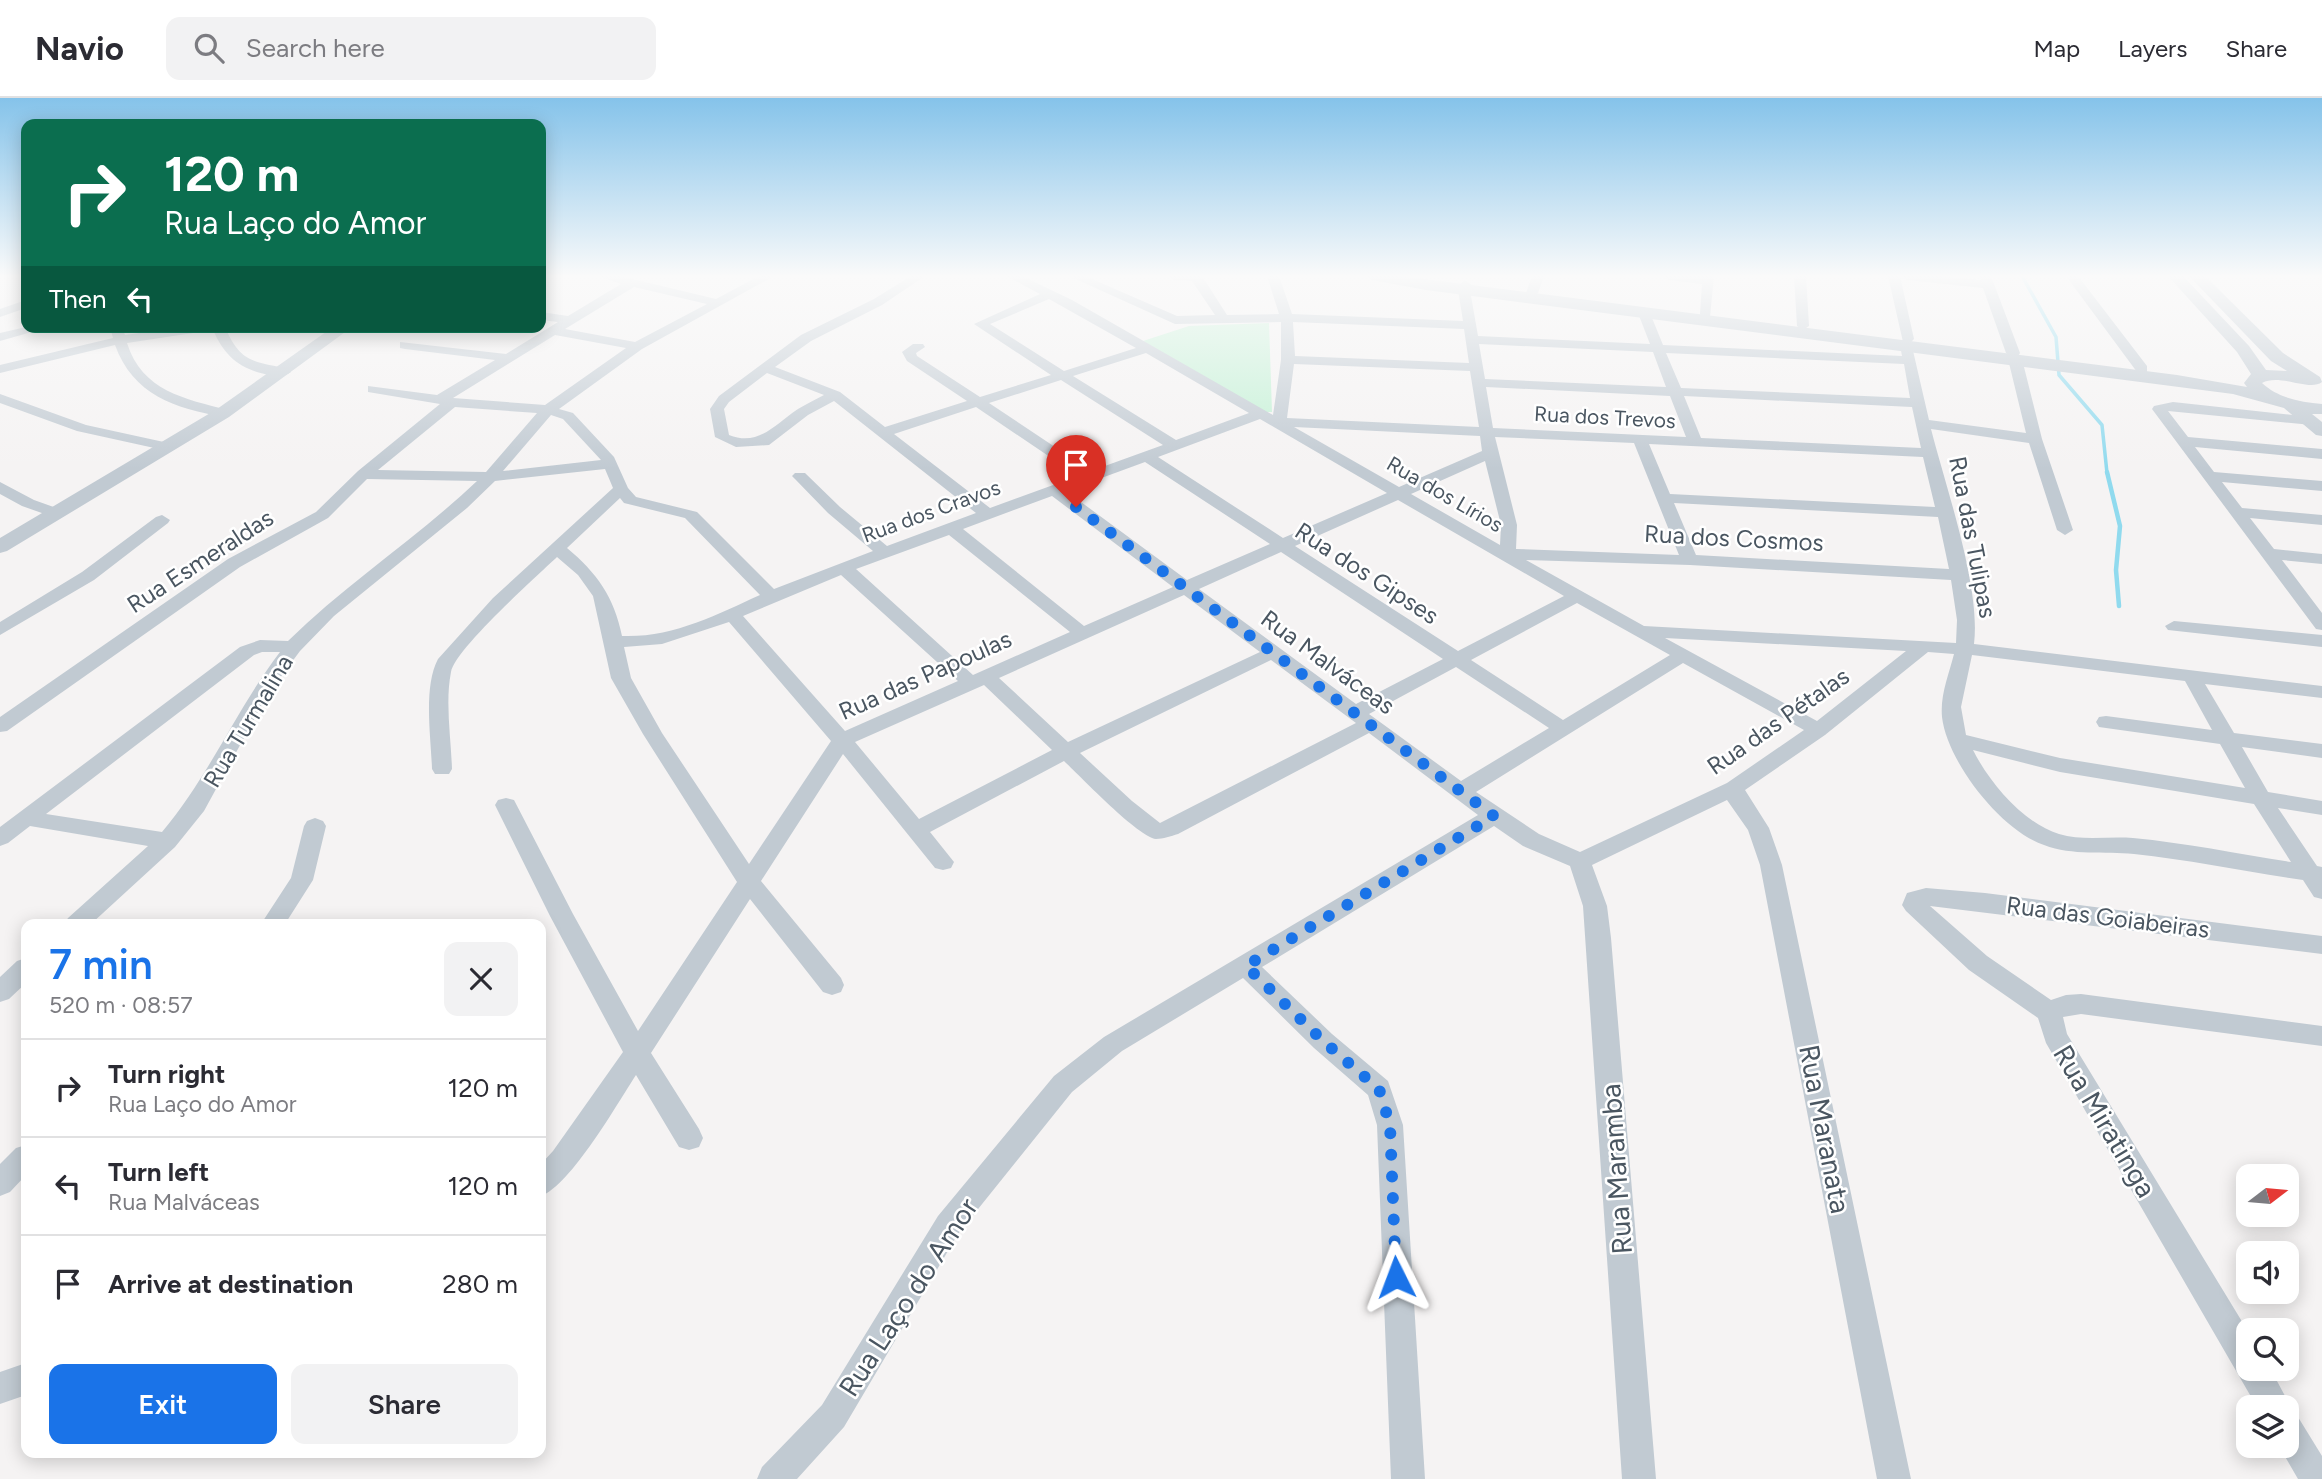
<!DOCTYPE html>
<meta charset="utf-8">
<style>
body{margin:0;font-family:Figtree,sans-serif;background:#f2f2f3;color:#2b2b33;height:100vh;display:flex;flex-direction:column;font-size:26px;white-space:nowrap}
*{box-sizing:border-box;margin:0}
p{font-size:23px;color:#7c7c81}
.icon{flex:none;width:38px;height:38px;fill:none;stroke:currentColor;stroke-width:2;stroke-linecap:round;stroke-linejoin:round}
.map{position:relative;flex:1;overflow:hidden}
.panel{position:absolute;left:21px;top:821px;width:525px;height:539px;display:flex;flex-direction:column;background:#fff;border-radius:14px;box-shadow:0 4px 18px #0003}
.panel>*{flex:none}
.top-card{position:absolute;left:21px;top:21px;width:525px;height:214px;border-radius:14px;box-shadow:0 4px 18px #0003;background:#0b6e4f;color:#fff;overflow:hidden}
.needle{width:46px;rotate:74deg}
.buttons{position:absolute;left:2236px;top:1066px;display:grid;gap:14px}
.buttons a{display:grid;place-items:center;width:63px;height:63px;border-radius:14px;background:#fff;box-shadow:0 4px 18px #0003;font-size:35px}
.pin{position:absolute;display:grid;place-items:center;width:60px;height:60px;color:#fff;margin:-72px -30px;border-radius:50% 50% 50% 0;rotate:-45deg;box-shadow:0 0 7px #0007}
.pin .icon{rotate:45deg}
.me{position:absolute;width:77px;margin:-38px;rotate:357deg;stroke-linejoin:round;filter:drop-shadow(0 0 5px #0008)}
.turn{display:flex;align-items:center;gap:24px;height:147px;padding:0 28px;font-size:32px}
.turn .icon{width:91px;height:91px;stroke-width:2.5}
.turn b{display:block;font-size:49px;line-height:60px}
.then{display:flex;align-items:center;height:66px;padding:0 28px;background:#0003;gap:14px;font-size:26px}
.round{display:grid;place-items:center;flex:none;width:74px;height:74px;border-radius:14px;background:#f2f2f3}
.headline{display:flex;align-items:center;justify-content:space-between;height:119px;padding:0 28px}
h1{font-size:42px;font-weight:600;line-height:52px;color:#1a73e8}
.primary-button{display:flex;gap:14px;margin-top:auto;padding:14px 28px}
.primary-button a{flex:1;height:80px;border-radius:14px;background:#1a73e8;color:#fff;font-size:28px;font-weight:600;line-height:80px;text-align:center}
.primary-button a+a{background:#f2f2f3;color:#2b2b33}
ul{padding:0;list-style:none}
li{display:flex;align-items:center;gap:21px;height:98px;padding:0 28px;border-top:2px solid #e1e1e2}
li div{flex:1}
li b{display:block;font-size:26px}
li em{font-style:normal}
header{display:flex;align-items:center;gap:42px;box-sizing:border-box;height:98px;padding:0 35px;background:#fff;border-bottom:2px solid #e1e1e2}
header strong{font-size:33px}
nav{display:flex;gap:38px;margin-inline-start:auto;font-size:24px}
.search{width:490px;height:63px;background:#f2f2f3;display:flex;align-items:center;gap:18px;box-sizing:border-box;padding:0 24px;border-radius:14px;color:#7c7c81;font-size:26px}
.map>svg:first-child{display:block}
.green{fill:#c3f1d5}
.lines{fill:none;stroke-linecap:round;stroke-linejoin:round}
.stream-far1{stroke:#90daee;stroke-width:3.5}
.stream{stroke:#90daee;stroke-width:4.5}
.minor{fill:#c1cad2;fill-rule:evenodd}
.tertiary{fill:#c1cad2;fill-rule:evenodd}
.route{stroke:#1a73e8;stroke-width:12;stroke-dasharray:0 21.6}
.labels{text-anchor:middle;dominant-baseline:central;stroke-width:5;stroke-linejoin:round;paint-order:stroke}
.far-street-label{font-size:21px;fill:#4a5661;stroke:#fff}
.street-label{font-size:24px;fill:#4a5661;stroke:#fff}
.near-street-label{font-size:28px;fill:#4a5661;stroke:#fff}
</style>
<header>
<strong>Navio</strong>
<div class="search"><svg class="icon" aria-label="search" viewBox="0 0 24 24"><circle cx="10" cy="10" r="6"/><path d="M15 15l6 6"/></svg>Search here</div>
<nav><a>Map</a><a>Layers</a><a>Share</a></nav>
</header>
<div class="map">
<svg width="2322" height="1381" viewBox="0 0 2322 1381">
<rect width="100%" height="100%" fill="#f5f3f3"/>
<path class="green" d="M 1269,225 L 1272,314 L 1263,314 L 1143,243 L 1189,228 Z"/>
<g class="lines">
<path class="stream-far1" d="M 2022,178 L 2056,239 L 2059,277 L 2102,327 L 2107,375"/>
<path class="stream" d="M 2107,374 L 2120,428 L 2116,472 L 2119,508"/>
<path class="minor" d="M 598,178 L 620,178 L 716,201 L 759,178 L 774,178 L 642,251 L 559,311 L 573,315 L 614,359 L 628,390 L 636,399 L 697,414 L 774,491 L 873,453 L 828,415 L 795,381 L 792,378 L 795,375 L 805,375 L 840,409 L 887,448 L 976,415 L 834,303 L 808,317 L 769,347 L 736,349 L 715,339 L 710,311 L 719,298 L 801,237 L 874,201 L 911,178 L 925,178 L 882,207 L 811,243 L 775,269 L 840,294 L 885,329 L 967,303 L 907,263 L 902,254 L 913,246 L 923,246 L 925,249 L 916,255 L 917,258 L 980,299 L 1051,277 L 974,226 L 1040,196 L 1006,178 L 1022,178 L 1072,202 L 1273,317 L 1281,262 L 1281,224 L 1175,226 L 1069,178 L 1085,178 L 1177,218 L 1215,217 L 1192,183 L 1174,182 L 1168,178 L 1202,178 L 1227,217 L 1279,216 L 1267,178 L 1279,178 L 1292,216 L 1463,223 L 1458,192 L 1462,184 L 1466,183 L 1472,187 L 1470,192 L 1478,238 L 1650,246 L 1638,215 L 1644,211 L 1650,215 L 1663,247 L 1902,258 L 1900,247 L 1903,244 L 1888,178 L 1900,178 L 1914,241 L 1911,244 L 1929,322 L 2026,335 L 2008,261 L 2010,258 L 2006,255 L 1983,190 L 1907,182 L 1901,178 L 1941,178 L 1981,182 L 1979,178 L 1991,178 L 2020,255 L 2018,258 L 2022,261 L 2042,341 L 2073,432 L 2065,437 L 2057,432 L 2029,345 L 1931,331 C 1946,390 1981,489 1974,546 L 2322,588 L 2322,600 L 2205,586 L 2234,635 L 2322,646 L 2322,660 L 2242,649 L 2268,694 L 2322,703 L 2322,717 L 2278,710 L 2317,768 L 2322,769 L 2322,801 L 2314,799 L 2303,782 C 2247,774 2191,762 2134,756 C 2104,753 2073,758 2044,747 C 2000,732 1947,663 1942,619 C 1940,597 1949,576 1954,556 L 1928,554 L 1825,637 L 1745,692 L 1769,730 L 1782,767 L 1911,1381 L 1877,1381 L 1760,767 L 1748,732 L 1727,702 L 1592,767 L 1607,808 L 1611,840 L 1656,1381 L 1622,1381 L 1583,808 L 1570,768 L 1523,748 L 1494,728 L 1262,869 L 1332,936 L 1388,983 L 1403,1027 L 1425,1381 L 1391,1381 L 1377,1027 L 1368,997 L 1314,950 L 1243,880 L 1122,953 L 1072,994 L 958,1136 L 844,1329 L 797,1381 L 757,1381 L 762,1369 L 822,1307 L 938,1118 L 1054,978 L 1104,939 L 1478,717 L 1369,635 L 1178,736 C 1171,738 1163,741 1156,741 C 1138,739 1080,678 1064,663 L 930,734 L 954,764 L 951,770 L 943,772 L 935,770 L 843,656 L 761,783 L 841,880 L 844,887 L 841,894 L 832,897 L 823,894 L 750,801 L 651,955 L 699,1031 L 703,1040 L 699,1049 L 689,1052 L 679,1049 L 636,977 C 617,1006 571,1087 541,1098 L 541,1066 L 553,1053 L 623,954 L 550,818 L 495,707 L 498,702 L 506,700 L 514,702 L 573,816 L 638,933 L 737,784 L 643,636 L 611,580 L 593,498 L 578,477 L 557,459 C 537,478 455,551 451,574 C 445,604 451,640 452,671 L 449,676 L 435,676 L 432,671 C 431,639 423,589 438,561 L 493,500 L 613,390 L 605,371 L 495,383 L 467,410 L 334,518 L 300,553 L 268,596 L 204,713 L 175,749 L 91,826 L 64,826 L 68,820 L 148,748 L 30,728 L 8,745 L 0,748 L 0,729 L 240,549 L 260,542 L 288,543 C 347,485 417,440 477,383 L 367,381 L 328,420 L 240,469 L 7,633 L 0,634 L 0,619 L 228,461 L 316,414 L 358,373 L 440,306 L 368,294 L 368,288 L 437,297 L 495,262 L 405,251 L 400,250 L 400,244 L 506,256 L 558,224 L 541,222 L 541,214 L 568,218 L 621,186 ZM 634,189 L 707,206 L 635,244 L 565,231 ZM 1049,201 L 1136,250 L 1064,273 L 990,226 ZM 1293,224 L 1464,231 L 1469,265 L 1295,258 ZM 555,237 L 626,250 L 545,307 L 453,300 ZM 1479,246 L 1653,254 L 1666,289 L 1485,281 ZM 1146,255 L 1249,315 L 1176,342 L 1073,278 ZM 1666,255 L 1904,266 L 1910,300 L 1681,290 ZM 1294,266 L 1470,273 L 1479,329 L 1287,320 ZM 767,275 L 824,297 C 815,302 806,306 798,311 C 775,326 759,349 729,337 L 724,311 L 729,304 ZM 1061,282 L 1163,347 L 1091,373 L 989,305 ZM 1486,289 L 1670,298 L 1686,339 L 1493,330 ZM 1684,298 L 1912,309 L 1921,350 L 1701,340 ZM 455,309 L 537,315 L 486,374 L 378,372 ZM 976,309 L 1078,378 L 990,410 L 894,336 ZM 551,317 L 563,321 L 601,362 L 503,373 ZM 1260,321 L 1387,395 L 1283,440 L 1158,359 ZM 1294,329 L 1480,338 L 1482,353 L 1399,389 ZM 1495,339 L 1634,345 L 1679,457 L 1516,451 L 1517,427 ZM 1649,346 L 1923,359 L 1935,409 L 1670,396 ZM 1485,363 L 1501,427 L 1500,447 L 1411,396 ZM 1145,364 L 1270,446 L 1187,482 L 1066,393 ZM 1052,398 L 1173,489 L 1084,528 L 963,431 ZM 620,400 L 624,405 L 685,420 L 760,497 C 716,517 672,540 622,538 C 614,499 597,475 567,450 ZM 1398,402 L 1564,498 L 1458,553 L 1295,448 ZM 1674,405 L 1938,419 L 1949,471 L 1696,457 ZM 949,437 L 1070,534 L 973,577 L 856,471 ZM 1281,454 L 1443,561 L 1356,606 L 1199,491 ZM 1526,462 L 1690,467 L 1951,482 L 1957,522 L 1956,545 L 1644,528 ZM 841,477 L 958,583 L 845,633 L 743,518 ZM 1184,497 L 1260,554 L 1068,644 L 999,580 ZM 1577,505 L 1670,557 L 1563,622 L 1471,562 ZM 729,524 L 831,643 L 749,766 L 662,635 L 631,580 L 624,549 L 662,546 ZM 1665,540 L 1906,553 L 1817,623 ZM 262,554 L 280,554 C 235,613 210,677 162,734 L 46,716 L 254,557 ZM 1972,557 L 2185,583 L 2212,632 L 2106,618 L 2099,619 L 2096,624 L 2099,629 L 2106,630 L 2220,646 L 2245,690 L 2060,660 L 1966,637 L 1961,609 ZM 1271,562 L 1356,625 L 1160,725 L 1132,703 L 1080,655 ZM 1683,565 L 1804,632 L 1727,685 L 1580,754 L 1539,736 L 1476,694 ZM 1456,569 L 1549,630 L 1461,683 L 1369,616 ZM 984,587 L 1052,652 L 919,721 L 855,644 ZM 1973,652 L 2060,674 L 2254,706 L 2291,764 C 2239,756 2186,745 2133,740 C 2109,738 2082,743 2059,736 C 2023,725 1989,684 1973,652 Z
M 1532,178 L 1544,178 L 1538,195 L 1532,199 L 1526,195 Z
M 1663,178 L 1714,178 L 1710,219 L 1702,219 L 1700,216 L 1702,186 L 1669,182 Z
M 1794,178 L 1806,178 L 1809,228 L 1803,232 L 1797,228 Z
M 2066,178 L 2078,178 L 2147,268 L 2147,274 L 2137,274 Z
M 26,202 L 26,210 L 0,219 L 0,211 Z
M 26,229 L 49,229 L 0,243 L 0,235 Z
M 110,229 L 122,229 L 125,237 L 181,229 L 225,229 C 241,266 254,263 289,271 L 291,274 C 285,279 278,278 270,277 C 241,272 225,259 213,232 L 127,245 C 142,293 185,301 228,312 L 230,315 L 223,319 C 175,310 133,297 115,247 L 0,275 L 0,267 L 113,240 Z
M 0,296 L 86,327 L 173,346 L 175,349 L 168,353 L 77,333 L 0,305 Z
M 2173,304 L 2312,319 L 2319,323 L 2312,327 L 2168,313 L 2188,339 L 2322,351 L 2322,361 L 2195,349 L 2214,374 L 2322,383 L 2322,393 L 2222,384 L 2242,410 L 2322,417 L 2322,427 L 2250,420 L 2274,451 L 2322,456 L 2322,466 L 2282,462 L 2322,515 L 2322,532 L 2316,531 L 2152,311 L 2154,308 Z
M 0,384 L 34,402 L 62,412 L 64,415 L 56,420 L 22,408 L 0,396 Z
M 162,417 L 170,422 L 168,425 L 94,482 L 0,537 L 0,524 L 82,474 L 156,419 Z
M 2174,523 L 2322,537 L 2322,549 L 2168,532 L 2165,528 Z
M 315,720 L 323,723 L 326,728 L 313,782 L 285,826 L 261,826 L 291,780 L 304,728 L 307,723 Z
M 1926,790 L 1985,795 L 2322,838 L 2322,856 L 1930,808 L 1987,858 L 2051,902 L 2066,897 L 2081,896 L 2322,928 L 2322,948 L 2081,916 L 2063,919 L 2067,936 L 2249,1235 L 2249,1270 L 2270,1270 L 2291,1309 L 2289,1315 L 2298,1319 L 2322,1358 L 2322,1381 L 2298,1381 L 2279,1348 L 2287,1348 L 2287,1309 L 2257,1309 L 2046,945 L 2038,920 L 1969,872 L 1906,813 L 1902,807 L 1907,795 Z
M 26,860 L 26,885 L 9,901 L 0,904 L 0,879 L 17,863 Z
M 26,1047 L 26,1077 L 10,1094 L 0,1098 L 0,1066 L 16,1050 Z
M 26,1265 L 26,1297 L 0,1306 L 0,1274 Z"/>
<path class="tertiary" d="M 1365,178 L 1400,178 L 2177,277 L 2247,289 L 2244,285 L 2251,276 L 2237,254 L 2168,178 L 2183,178 L 2249,248 L 2266,272 L 2287,273 L 2271,263 L 2189,178 L 2205,178 L 2283,255 L 2320,279 L 2322,284 C 2309,294 2280,275 2262,285 C 2278,300 2300,304 2322,306 L 2322,316 L 2312,316 L 2322,324 L 2322,338 L 2316,337 L 2284,310 L 2233,296 L 1426,192 L 1372,182 Z
M 333,229 L 352,229 L 229,319 L 7,453 L 0,455 L 0,440 L 217,311 Z"/>
</g>
<linearGradient id="sky" x2="0" y2="1"><stop stop-color="#85c3ea"/><stop offset="0.48" stop-color="#fafafa"/><stop offset="1" stop-color="#fafafa" stop-opacity="0"/></linearGradient>
<rect width="2322" height="371" fill="url(#sky)"/>
<g class="lines">
<path class="route" d="M 1076,409 L 1494,718 L 1246,868 L 1323,943 L 1379,991 L 1390,1027 L 1396,1179"/>
</g>
<g class="labels">
<g class="far-street-label">
<text transform="translate(1605 319) rotate(3)">Rua dos Trevos</text>
<text transform="translate(1445 396) rotate(30)">Rua dos Lírios</text>
<text transform="translate(931 413) rotate(-20)">Rua dos Cravos</text>
</g>
<g class="street-label">
<text transform="translate(1973 439) rotate(79)">Rua das Tulipas</text>
<text transform="translate(1734 440) rotate(3)">Rua dos Cosmos</text>
<text transform="translate(200 463) rotate(-33)">Rua Esmeraldas</text>
<text transform="translate(1367 475) rotate(33)">Rua dos Gipses</text>
<text transform="translate(1328 564) rotate(36)">Rua Malváceas</text>
<text transform="translate(925 577) rotate(-24)">Rua das Papoulas</text>
<text transform="translate(248 623) rotate(-59)">Rua Turmalina</text>
<text transform="translate(1778 623) rotate(-35)">Rua das Pétalas</text>
<text transform="translate(2108 819) rotate(7)">Rua das Goiabeiras</text>
</g>
<g class="near-street-label">
<text transform="translate(2105 1023) rotate(59)">Rua Miratinga</text>
<text transform="translate(1825 1031) rotate(79)">Rua Maranata</text>
<text transform="translate(1616 1071) rotate(-94)">Rua Maramba</text>
<text transform="translate(908 1199) rotate(-57)">Rua Laço do Amor</text>
</g>
</g>
</svg>
<div class="buttons">
<a><svg class="needle" viewBox="-14 -14 28 28"><path d="M0-13l5 13h-10z" fill="#e53935"/><path d="M0 13l5-13h-10z" fill="#7c7c81"/></svg></a>
<a><svg class="icon" aria-label="sound" viewBox="0 0 24 24"><path d="M4 9h4l5-4v14l-5-4H4zM17 9q2 3 0 6"/></svg></a>
<a><svg class="icon" aria-label="search" viewBox="0 0 24 24"><circle cx="10" cy="10" r="6"/><path d="M15 15l6 6"/></svg></a>
<a><svg class="icon" aria-label="layers" viewBox="0 0 24 24"><path d="M12 4l9 5-9 5-9-5zM3 14l9 5 9-5"/></svg></a>
</div>
<div class="pin" style="left:1076px;top:409px;background:#d93025"><svg class="icon" aria-label="arrive" viewBox="0 0 24 24"><path d="M6 21V4h12l-3 4 3 4H6"/></svg></div>
<svg class="me" style="left:1396px;top:1179px" viewBox="-20 -20 40 40"><path d="M0-17L14 15 0 8-14 15z" fill="#1a73e8" stroke="#fff" stroke-width="4"/></svg>
<div class="top-card">
<div class="turn"><svg class="icon" aria-label="right" viewBox="0 0 24 24"><path d="M7 20v-9h11M14 6l5 5-5 5"/></svg><div><b>120 m</b>Rua Laço do Amor</div></div>
<div class="then">Then<svg class="icon" aria-label="left" viewBox="0 0 24 24"><path d="M17 20v-9H6M10 6l-5 5 5 5"/></svg></div>
</div>
<section class="panel">
<div class="headline"><div><h1>7 min</h1><p>520 m · 08:57</p></div><a class="round"><svg class="icon" aria-label="close" viewBox="0 0 24 24"><path d="M6 6l12 12M18 6L6 18"/></svg></a></div>
<ul>
<li><svg class="icon" aria-label="right" viewBox="0 0 24 24"><path d="M7 20v-9h11M14 6l5 5-5 5"/></svg><div><b>Turn right</b><p>Rua Laço do Amor</p></div><em>120 m</em></li>
<li><svg class="icon" aria-label="left" viewBox="0 0 24 24"><path d="M17 20v-9H6M10 6l-5 5 5 5"/></svg><div><b>Turn left</b><p>Rua Malváceas</p></div><em>120 m</em></li>
<li><svg class="icon" aria-label="arrive" viewBox="0 0 24 24"><path d="M6 21V4h12l-3 4 3 4H6"/></svg><div><b>Arrive at destination</b></div><em>280 m</em></li>
</ul>
<div class="primary-button"><a>Exit</a><a>Share</a></div>
</section>
</div>
